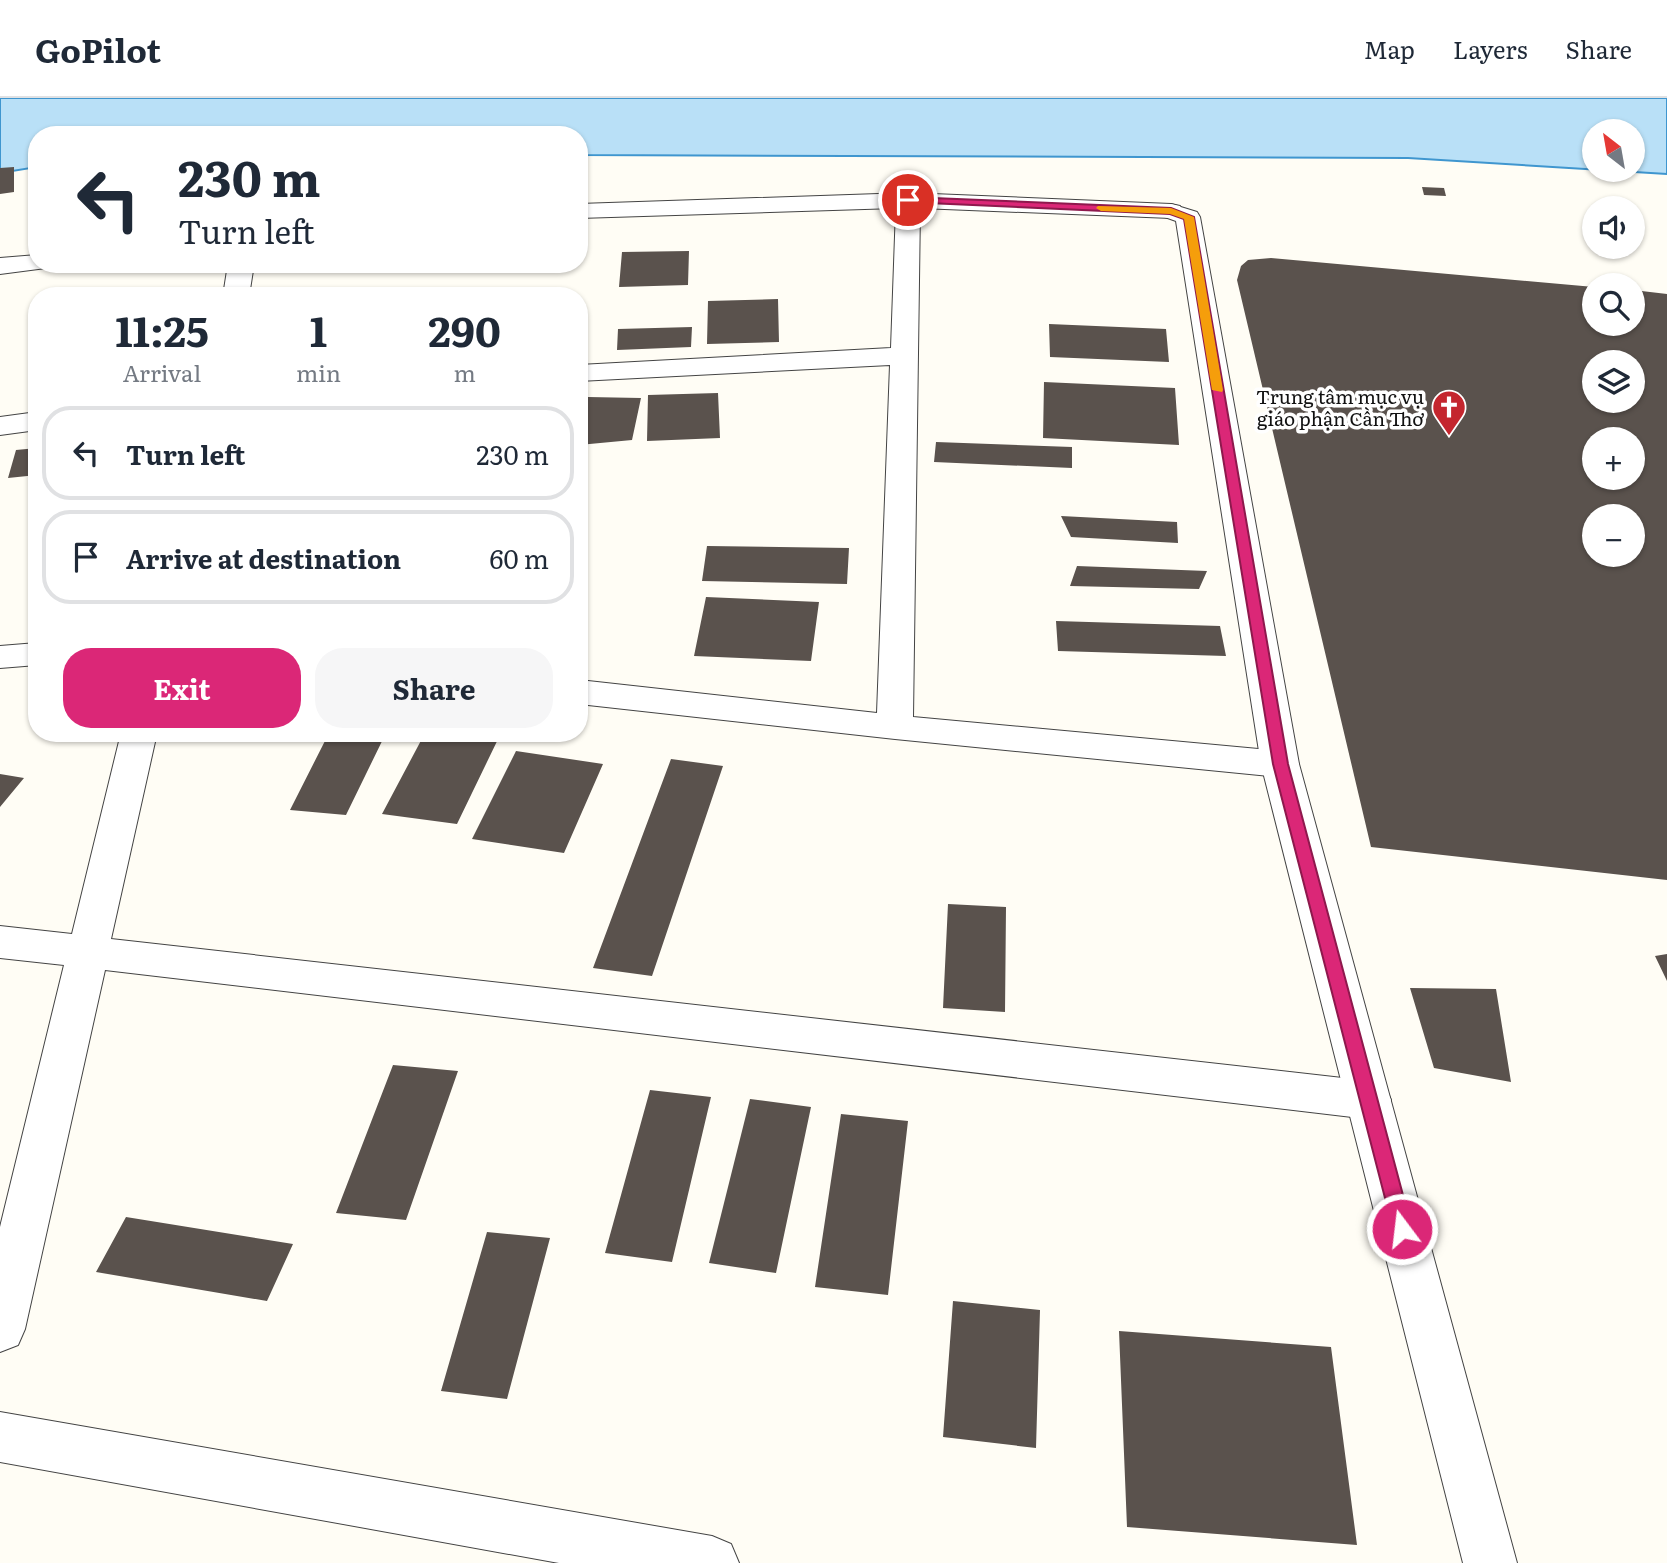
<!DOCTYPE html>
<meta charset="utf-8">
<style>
body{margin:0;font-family:Literata,serif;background:#f6f6f7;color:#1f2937;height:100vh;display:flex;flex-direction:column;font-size:26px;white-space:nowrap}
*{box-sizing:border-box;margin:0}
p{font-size:23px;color:#747a83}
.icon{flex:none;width:38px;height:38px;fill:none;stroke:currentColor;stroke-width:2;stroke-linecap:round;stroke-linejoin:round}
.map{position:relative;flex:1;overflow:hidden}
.side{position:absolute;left:28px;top:189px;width:560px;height:455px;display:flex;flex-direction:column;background:#fff;border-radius:28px;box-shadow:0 2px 5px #0004}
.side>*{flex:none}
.hud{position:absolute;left:28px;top:28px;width:560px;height:147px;border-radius:28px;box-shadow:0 2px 5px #0004;background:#fff;color:#1f2937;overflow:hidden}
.needle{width:46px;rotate:329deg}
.tools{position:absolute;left:1582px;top:21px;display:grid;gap:14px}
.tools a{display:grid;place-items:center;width:63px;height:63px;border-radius:50%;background:#fff;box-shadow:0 2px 5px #0004;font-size:35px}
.pin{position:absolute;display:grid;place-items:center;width:60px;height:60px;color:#fff;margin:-30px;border:4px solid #fff;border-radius:50%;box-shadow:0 2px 7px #0007}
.me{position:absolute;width:77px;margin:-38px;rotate:345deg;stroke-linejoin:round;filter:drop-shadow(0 0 5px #0008)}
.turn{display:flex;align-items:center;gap:24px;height:147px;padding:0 35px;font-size:32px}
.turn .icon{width:91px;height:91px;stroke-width:2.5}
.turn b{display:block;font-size:49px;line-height:60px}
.eta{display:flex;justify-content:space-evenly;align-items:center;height:119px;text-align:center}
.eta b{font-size:42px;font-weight:700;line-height:49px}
.action{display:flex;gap:14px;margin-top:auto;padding:14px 35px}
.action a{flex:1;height:80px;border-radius:28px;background:#db2777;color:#fff;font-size:28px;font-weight:700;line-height:80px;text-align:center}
.action a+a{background:#f6f6f7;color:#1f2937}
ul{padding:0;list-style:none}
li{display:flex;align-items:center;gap:21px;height:94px;margin:0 14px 10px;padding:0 21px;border:4px solid #e0e1e3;border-radius:28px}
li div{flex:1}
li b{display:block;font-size:26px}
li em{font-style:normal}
header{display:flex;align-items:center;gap:42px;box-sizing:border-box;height:98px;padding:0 35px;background:#fff;border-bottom:2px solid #e0e1e3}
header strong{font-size:33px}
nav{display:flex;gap:38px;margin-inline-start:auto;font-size:24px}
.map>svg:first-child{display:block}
.water{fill:#b9e0f7;stroke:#3f96cf;stroke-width:2;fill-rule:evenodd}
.building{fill:#5a524d;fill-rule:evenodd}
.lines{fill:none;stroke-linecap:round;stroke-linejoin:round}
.minor-casing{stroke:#444;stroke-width:2}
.tertiary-casing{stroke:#444;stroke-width:2}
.minor{fill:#fff;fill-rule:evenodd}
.tertiary{fill:#fff;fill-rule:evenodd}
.route{fill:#db2777;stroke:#8e194d;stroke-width:2}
.slow{fill:#f59e0b}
.labels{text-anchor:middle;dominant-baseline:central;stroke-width:7;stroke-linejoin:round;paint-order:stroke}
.far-poi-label{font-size:19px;fill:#111;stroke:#fff;text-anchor:end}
</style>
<header>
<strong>GoPilot</strong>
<nav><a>Map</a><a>Layers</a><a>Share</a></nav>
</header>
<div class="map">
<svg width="1667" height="1465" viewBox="0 0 1667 1465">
<rect width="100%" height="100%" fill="#fffdf5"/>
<path class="water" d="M 0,0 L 1667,0 L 1667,76 L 1408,60 L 579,57 L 579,37 L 37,37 L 37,69 L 0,75 ZM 1594,33 L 1633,33 L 1633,72 L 1594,72 Z"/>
<path class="building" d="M 14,69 L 14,94 L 0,96 L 0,70 Z
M 1422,89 L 1444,90 L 1446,98 L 1424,97 Z
M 689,153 L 688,187 L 619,189 L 622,154 Z
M 1271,160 L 1594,189 L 1594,226 L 1633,226 L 1633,192 L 1667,196 L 1667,782 L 1371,749 L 1237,182 L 1241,168 L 1248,162 ZM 1594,264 L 1633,264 L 1633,303 L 1594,303 ZM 1594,341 L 1633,341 L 1633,380 L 1594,380 ZM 1594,418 L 1633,418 L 1633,457 L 1594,457 Z
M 778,201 L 779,244 L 707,246 L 708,203 Z
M 1049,226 L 1166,231 L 1169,264 L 1050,259 Z
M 692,229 L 691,249 L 617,252 L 618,231 Z
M 1044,284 L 1175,290 L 1179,347 L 1043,340 Z
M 718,295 L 720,340 L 647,343 L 648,297 Z
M 588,299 L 641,300 L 632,342 L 579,347 L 579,334 Z
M 936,344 L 1072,349 L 1072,370 L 934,364 Z
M 37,350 L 37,377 L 8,380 L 16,352 Z
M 1061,418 L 1177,424 L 1178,445 L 1071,439 Z
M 707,448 L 849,450 L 847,486 L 702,483 Z
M 1077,468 L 1207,473 L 1199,491 L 1070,488 Z
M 706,499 L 819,504 L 811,563 L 694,558 Z
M 1056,523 L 1220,528 L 1226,558 L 1058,553 Z
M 329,635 L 386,635 L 346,717 L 290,712 Z
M 425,635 L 501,635 L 457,726 L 382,716 Z
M 516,653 L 603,666 L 564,755 L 472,741 Z
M 671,661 L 723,668 L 652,878 L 593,870 Z
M 0,676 L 24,680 L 0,709 Z
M 948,806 L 1006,809 L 1005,914 L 943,910 Z
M 1667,856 L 1667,883 L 1655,858 Z
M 1410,890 L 1496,891 L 1511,984 L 1434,970 Z
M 393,967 L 458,973 L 406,1122 L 336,1115 Z
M 650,992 L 711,999 L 672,1164 L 605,1155 Z
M 750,1001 L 811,1009 L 776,1175 L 709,1165 Z
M 841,1016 L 908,1023 L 888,1197 L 815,1189 Z
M 126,1119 L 293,1146 L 267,1203 L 96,1174 Z
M 487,1134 L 550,1140 L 507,1301 L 441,1293 Z
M 953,1203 L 1040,1212 L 1036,1350 L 943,1339 Z
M 1119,1233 L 1331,1249 L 1357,1447 L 1127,1429 Z"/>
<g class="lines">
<g class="minor-casing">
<path id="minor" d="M 908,95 L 1171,106 L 1180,108 L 1183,113 L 1180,118 L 1171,120 L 920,110 L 913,619 L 1280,653 L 1293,657 L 1299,666 L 1293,675 L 1280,679 L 895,641 L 579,606 L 579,582 L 877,615 L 890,267 L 579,283 L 579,267 L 891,250 L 896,110 L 579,120 L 579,106 Z
M 37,157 L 37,166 L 49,166 L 46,170 L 0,176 L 0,160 Z
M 228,166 L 254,166 L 249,198 L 223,198 Z
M 37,314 L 37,332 L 0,337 L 0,319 Z
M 37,545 L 37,567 L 0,570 L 0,548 Z
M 121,635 L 157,635 L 111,841 L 1369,983 L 1385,989 L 1391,1002 L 1385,1015 L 1369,1021 L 105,872 L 25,1231 L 18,1247 L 0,1254 L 0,1129 L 64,867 L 0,860 L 0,828 L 72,836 Z
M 0,1314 L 712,1438 L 731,1446 L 739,1465 L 559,1465 L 0,1364 Z"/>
</g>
<g class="tertiary-casing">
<path id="tertiary" d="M 1171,106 L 1197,114 L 1200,119 L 1299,666 L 1517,1465 L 1463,1465 L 1261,666 L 1176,123 L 1162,118 L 1159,113 L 1162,108 Z"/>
</g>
<use href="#minor" class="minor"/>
<use href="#tertiary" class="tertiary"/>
</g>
<path class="route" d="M 908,99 L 1171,110 L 1194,119 L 1288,666 L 1412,1131 L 1409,1137 L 1402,1139 L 1396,1137 L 1393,1131 L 1273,666 L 1184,121 L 1170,116 L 905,104 L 903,102 Z"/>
<path class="slow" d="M 1098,108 L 1171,110 L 1194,119 L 1223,292 L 1222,294 L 1212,292 L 1184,121 L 1170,116 L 1101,113 L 1096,110 Z"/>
<defs>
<g id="church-pin" transform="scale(1.75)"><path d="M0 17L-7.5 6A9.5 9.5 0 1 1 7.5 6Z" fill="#c4262e" stroke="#fff"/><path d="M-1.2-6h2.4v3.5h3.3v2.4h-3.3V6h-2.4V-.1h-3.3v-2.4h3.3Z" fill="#fff"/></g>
</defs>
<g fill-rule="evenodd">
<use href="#church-pin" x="1449" y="309"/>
</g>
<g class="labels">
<g class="far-poi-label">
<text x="1424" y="298">Trung tâm mục vụ<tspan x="1424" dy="22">giáo phận Cần Thơ</tspan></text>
</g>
</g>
</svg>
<div class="tools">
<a><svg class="needle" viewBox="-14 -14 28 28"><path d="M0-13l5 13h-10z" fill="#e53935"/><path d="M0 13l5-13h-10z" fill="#747a83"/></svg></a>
<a><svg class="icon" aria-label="sound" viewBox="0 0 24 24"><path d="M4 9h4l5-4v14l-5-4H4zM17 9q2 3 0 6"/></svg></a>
<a><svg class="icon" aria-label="search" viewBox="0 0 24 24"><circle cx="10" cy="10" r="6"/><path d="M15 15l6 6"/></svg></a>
<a><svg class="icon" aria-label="layers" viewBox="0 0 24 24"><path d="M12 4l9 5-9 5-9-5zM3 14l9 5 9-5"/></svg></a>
<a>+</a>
<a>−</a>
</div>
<div class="pin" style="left:908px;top:102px;background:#d93025"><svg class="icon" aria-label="arrive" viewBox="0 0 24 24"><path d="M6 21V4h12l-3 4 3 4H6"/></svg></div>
<svg class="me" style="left:1402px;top:1131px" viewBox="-20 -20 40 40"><circle r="17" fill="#db2777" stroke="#fff" stroke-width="3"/><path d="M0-11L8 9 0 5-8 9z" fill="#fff"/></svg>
<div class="hud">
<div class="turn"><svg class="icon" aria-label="left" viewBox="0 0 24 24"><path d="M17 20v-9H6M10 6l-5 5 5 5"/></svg><div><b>230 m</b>Turn left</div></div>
</div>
<section class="side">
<div class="eta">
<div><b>11:25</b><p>Arrival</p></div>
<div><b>1</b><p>min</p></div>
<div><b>290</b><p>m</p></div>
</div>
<ul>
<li><svg class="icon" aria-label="left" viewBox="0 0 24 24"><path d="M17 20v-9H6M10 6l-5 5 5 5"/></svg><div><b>Turn left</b></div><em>230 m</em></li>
<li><svg class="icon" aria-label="arrive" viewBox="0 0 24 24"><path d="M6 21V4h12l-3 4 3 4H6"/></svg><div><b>Arrive at destination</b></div><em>60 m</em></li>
</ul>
<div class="action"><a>Exit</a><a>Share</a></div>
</section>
</div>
